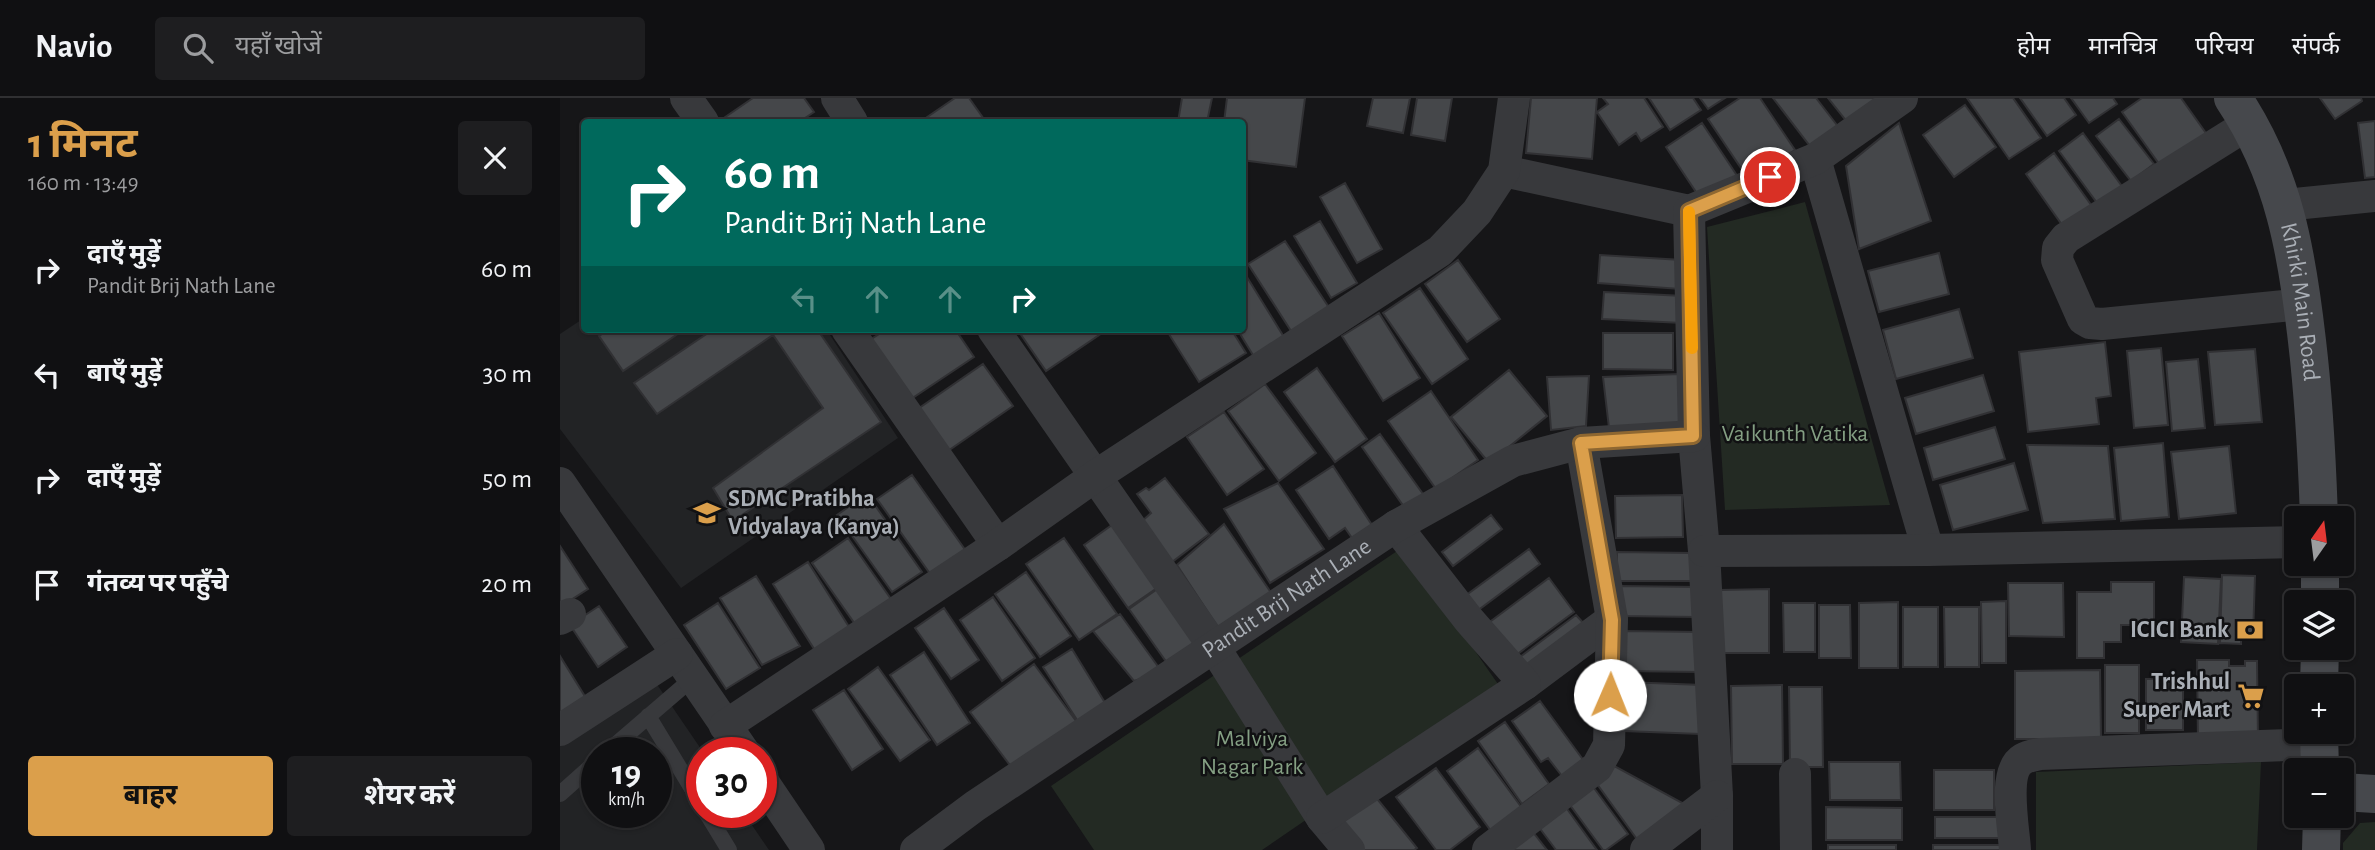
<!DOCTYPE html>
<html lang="hi">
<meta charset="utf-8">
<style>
body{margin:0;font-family:"Alegreya Sans","Noto Sans Devanagari",sans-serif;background:#1e1e20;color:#f1f3f6;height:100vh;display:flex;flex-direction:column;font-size:26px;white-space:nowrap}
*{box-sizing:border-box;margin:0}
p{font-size:23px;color:#9c9d9f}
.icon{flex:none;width:38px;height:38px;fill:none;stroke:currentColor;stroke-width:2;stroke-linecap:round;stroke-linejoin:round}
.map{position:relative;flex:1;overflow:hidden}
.side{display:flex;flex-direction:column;background:#101012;width:560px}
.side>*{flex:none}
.guide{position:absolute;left:21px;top:21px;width:665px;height:214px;border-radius:7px;box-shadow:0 2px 5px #0004,0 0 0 2px #303032;background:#00695c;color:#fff;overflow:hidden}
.needle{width:46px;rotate:14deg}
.fabs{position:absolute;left:1724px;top:408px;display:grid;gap:14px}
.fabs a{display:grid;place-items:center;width:70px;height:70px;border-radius:7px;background:#101012;box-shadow:0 2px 5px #0004,0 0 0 2px #303032;font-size:35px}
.speed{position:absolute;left:21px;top:639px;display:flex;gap:14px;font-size:35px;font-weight:700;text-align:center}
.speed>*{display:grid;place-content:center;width:91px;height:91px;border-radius:50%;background:#101012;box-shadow:0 2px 5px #0004,0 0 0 2px #303032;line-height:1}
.speed small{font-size:18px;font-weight:400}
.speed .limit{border:10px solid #d22;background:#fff;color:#111}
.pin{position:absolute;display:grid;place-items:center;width:60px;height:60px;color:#fff;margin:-30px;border:4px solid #fff;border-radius:50%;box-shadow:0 2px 7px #0007}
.me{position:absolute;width:77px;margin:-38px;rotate:1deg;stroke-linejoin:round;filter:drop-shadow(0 0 5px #0008)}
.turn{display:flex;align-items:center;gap:24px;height:147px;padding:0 28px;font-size:32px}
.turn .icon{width:91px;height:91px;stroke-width:2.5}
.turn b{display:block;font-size:49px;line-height:60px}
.lanes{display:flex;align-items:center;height:66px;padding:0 28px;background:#0003;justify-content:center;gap:35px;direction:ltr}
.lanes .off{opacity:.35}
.round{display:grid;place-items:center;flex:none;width:74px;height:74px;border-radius:7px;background:#1e1e20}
.headline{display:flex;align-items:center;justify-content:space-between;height:119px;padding:0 28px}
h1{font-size:42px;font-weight:700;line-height:52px;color:#db9f4b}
.action{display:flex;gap:14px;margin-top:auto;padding:14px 28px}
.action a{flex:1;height:80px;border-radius:7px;background:#db9f4b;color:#111;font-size:28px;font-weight:700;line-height:80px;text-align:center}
.action a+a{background:#1e1e20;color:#f1f3f6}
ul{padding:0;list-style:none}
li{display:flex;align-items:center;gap:21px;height:105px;padding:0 28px}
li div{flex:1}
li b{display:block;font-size:26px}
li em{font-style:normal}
header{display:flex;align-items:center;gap:42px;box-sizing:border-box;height:98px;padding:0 35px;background:#101012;border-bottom:2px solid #303032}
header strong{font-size:33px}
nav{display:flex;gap:38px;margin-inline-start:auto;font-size:24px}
.search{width:490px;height:63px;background:#1e1e20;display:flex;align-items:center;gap:18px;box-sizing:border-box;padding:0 24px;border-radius:7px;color:#9c9d9f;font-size:26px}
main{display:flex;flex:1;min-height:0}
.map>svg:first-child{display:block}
.built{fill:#222325;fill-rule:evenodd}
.green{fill:#232a23}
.building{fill:#45474a;stroke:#313134;stroke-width:2}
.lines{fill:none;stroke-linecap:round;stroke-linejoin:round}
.lane{stroke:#38393c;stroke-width:16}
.street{stroke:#38393c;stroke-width:32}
.secondary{stroke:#46484c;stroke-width:38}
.route-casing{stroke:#8e6731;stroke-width:18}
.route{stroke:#db9f4b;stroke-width:12}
.slow{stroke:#f59e0b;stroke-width:12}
.labels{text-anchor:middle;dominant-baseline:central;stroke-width:5;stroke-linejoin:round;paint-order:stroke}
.street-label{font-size:24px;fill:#aaafb6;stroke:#111113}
.park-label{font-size:24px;fill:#849f83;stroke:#111113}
.poi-label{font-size:24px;font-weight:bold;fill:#aaafb6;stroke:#111113;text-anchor:end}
</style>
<header>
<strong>Navio</strong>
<div class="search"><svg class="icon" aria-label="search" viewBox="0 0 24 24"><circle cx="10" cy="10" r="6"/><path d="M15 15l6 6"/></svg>यहाँ खोजें</div>
<nav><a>होम</a><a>मानचित्र</a><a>परिचय</a><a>संपर्क</a></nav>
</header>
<main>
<section class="side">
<div class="headline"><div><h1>1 मिनट</h1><p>160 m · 13:49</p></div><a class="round"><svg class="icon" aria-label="close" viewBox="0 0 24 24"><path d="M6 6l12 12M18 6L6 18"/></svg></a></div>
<ul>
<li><svg class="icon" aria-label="right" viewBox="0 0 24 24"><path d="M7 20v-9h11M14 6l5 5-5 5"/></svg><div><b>दाएँ मुड़ें</b><p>Pandit Brij Nath Lane</p></div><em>60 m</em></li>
<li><svg class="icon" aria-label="left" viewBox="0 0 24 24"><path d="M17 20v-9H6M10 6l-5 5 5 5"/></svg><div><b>बाएँ मुड़ें</b></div><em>30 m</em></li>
<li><svg class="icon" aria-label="right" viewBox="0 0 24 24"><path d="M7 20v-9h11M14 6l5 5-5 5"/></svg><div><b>दाएँ मुड़ें</b></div><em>50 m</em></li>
<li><svg class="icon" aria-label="arrive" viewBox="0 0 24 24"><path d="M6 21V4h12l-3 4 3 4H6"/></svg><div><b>गंतव्य पर पहुँचे</b></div><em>20 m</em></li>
</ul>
<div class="action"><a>बाहर</a><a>शेयर करें</a></div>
</section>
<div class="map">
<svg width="1815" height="752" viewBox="0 0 1815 752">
<rect width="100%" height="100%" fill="#161618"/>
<path class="built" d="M 24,220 L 24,231 L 266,231 L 338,340 L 121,490 L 0,331 L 0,236 Z
M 94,582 L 143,654 L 142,714 L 183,714 L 209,752 L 0,752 L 0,642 ZM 37,654 L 96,654 L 96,714 L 37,714 Z"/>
<path class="green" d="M 1245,104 L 1330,407 L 1165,412 L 1147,129 Z
M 843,449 L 940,589 L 702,752 L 534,752 L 491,688 Z
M 1701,664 L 1697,752 L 1476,752 L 1476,674 Z
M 1815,724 L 1815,752 L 1783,752 L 1783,745 L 1800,725 Z"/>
<path class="building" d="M 193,0 L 244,0 L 254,14 L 239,24 L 158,24 Z
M 395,0 L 409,0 L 426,24 L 360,24 Z
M 622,0 L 652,0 L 647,24 L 618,24 Z
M 667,0 L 745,0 L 736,69 L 682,62 L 682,24 L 664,24 Z
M 813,0 L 850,0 L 843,35 L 807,28 Z
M 857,0 L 892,0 L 885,43 L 851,37 Z
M 971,0 L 1037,0 L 1032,61 L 966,55 Z
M 1043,0 L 1084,0 L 1103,29 L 1081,43 L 1076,35 L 1059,47 L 1037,14 L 1048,6 Z
M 1089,0 L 1133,0 L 1141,12 L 1110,32 Z
M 1140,0 L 1165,0 L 1148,11 Z
M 1180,0 L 1200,0 L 1235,52 L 1189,82 L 1148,21 Z
M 1213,0 L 1256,0 L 1280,31 L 1253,52 Z
M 1268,0 L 1321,0 L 1288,25 Z
M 1407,0 L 1453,0 L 1481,40 L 1449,61 Z
M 1460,0 L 1504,0 L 1516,17 L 1487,38 Z
M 1511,0 L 1553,0 L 1557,6 L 1529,25 Z
M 1582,0 L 1621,0 L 1648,38 L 1602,70 L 1562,14 Z
M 1760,0 L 1801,0 L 1802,3 L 1775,21 Z
M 1405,7 L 1436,49 L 1394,79 L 1363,37 Z
M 1559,21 L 1594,66 L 1571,83 L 1536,38 Z
M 1815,23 L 1815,79 L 1805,80 L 1798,25 Z
M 1142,25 L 1178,79 L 1142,103 L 1106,49 Z
M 1339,25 L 1371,123 L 1299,151 L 1286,68 Z
M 1523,35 L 1564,91 L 1540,109 L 1499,53 Z
M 1494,55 L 1534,111 L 1505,131 L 1466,76 Z
M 785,85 L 822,151 L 797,165 L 760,99 Z
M 760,123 L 797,185 L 771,200 L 734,138 Z
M 725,143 L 770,211 L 733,236 L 688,166 Z
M 1379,155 L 1389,196 L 1319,214 L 1308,173 Z
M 1040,157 L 1122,162 L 1120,191 L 1038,185 Z
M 898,162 L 940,221 L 907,244 L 865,186 Z
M 682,171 L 727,244 L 696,262 L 677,231 L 682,231 Z
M 860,190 L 908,261 L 872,286 L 823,215 Z
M 1044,194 L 1124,198 L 1122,225 L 1042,221 Z
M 1399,211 L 1413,260 L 1336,281 L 1323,232 Z
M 819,215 L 860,280 L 823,303 L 782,238 Z
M 50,231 L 125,231 L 63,273 L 39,238 Z
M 154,231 L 257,231 L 321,324 L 173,423 L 153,390 L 263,310 L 213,237 L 97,316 L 74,285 Z
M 327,231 L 395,231 L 414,259 L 342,307 L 302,247 Z
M 457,231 L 548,231 L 486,273 Z
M 609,231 L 671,231 L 686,255 L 639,284 L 607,233 Z
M 1043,235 L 1113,235 L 1113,272 L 1043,271 Z
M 1545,244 L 1551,298 L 1536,300 L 1539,326 L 1468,334 L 1459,254 Z
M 1601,250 L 1608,327 L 1574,330 L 1567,253 Z
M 1695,251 L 1702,324 L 1655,327 L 1648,254 Z
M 1638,261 L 1645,330 L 1612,333 L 1606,264 Z
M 423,266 L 453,308 L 382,357 L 352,315 Z
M 757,270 L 807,341 L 775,364 L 724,294 Z
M 949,272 L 987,318 L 929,365 L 891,319 Z
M 1119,276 L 1124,325 L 1049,330 L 1043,279 Z
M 1423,277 L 1434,313 L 1356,336 L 1345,300 Z
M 1029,278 L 1026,328 L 991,332 L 987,279 Z
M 705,286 L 756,355 L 719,383 L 668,313 Z
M 871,293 L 918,362 L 876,391 L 828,323 Z
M 664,314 L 704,371 L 667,397 L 627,339 Z
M 1435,329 L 1445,361 L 1373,382 L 1364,350 Z
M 820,336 L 868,403 L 849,416 L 802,349 Z
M 1603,345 L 1609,419 L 1561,423 L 1554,350 Z
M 1467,347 L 1548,348 L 1555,421 L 1483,425 Z
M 1669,348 L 1676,415 L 1619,421 L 1611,354 Z
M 1454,365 L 1468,412 L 1393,432 L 1380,387 Z
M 773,368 L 814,430 L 794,443 L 785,430 L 769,441 L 736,392 Z
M 352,377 L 406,453 L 371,477 L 317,401 Z
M 605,380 L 649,436 L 612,464 L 581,424 L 591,415 L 577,396 L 586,390 L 589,392 Z
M 718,385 L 764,451 L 710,485 L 664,411 Z
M 307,396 L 362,474 L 332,494 L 277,417 Z
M 1122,397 L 1123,439 L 1056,440 L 1055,398 Z
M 931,417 L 942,431 L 893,468 L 882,454 Z
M 664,426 L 714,499 L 661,534 L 617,467 Z
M 552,427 L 597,490 L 568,510 L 524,447 Z
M 288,440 L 331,501 L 295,526 L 252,465 Z
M 504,440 L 557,516 L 519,542 L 466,466 Z
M 0,448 L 28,491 L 0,509 Z
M 969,451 L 980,466 L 917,513 L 905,498 Z
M 1057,454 L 1132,455 L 1132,483 L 1057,483 Z
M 248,464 L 291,532 L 256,554 L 213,486 Z
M 466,474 L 511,538 L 480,559 L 435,496 Z
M 1662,477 L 1695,478 L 1693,538 L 1681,537 L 1681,546 L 1660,545 Z
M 196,478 L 240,548 L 202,567 L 160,500 Z
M 1624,479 L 1661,481 L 1658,546 L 1621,544 Z
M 989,480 L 1014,514 L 948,563 L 923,529 Z
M 1551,484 L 1594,484 L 1594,527 L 1561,527 L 1561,544 L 1544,544 L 1544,560 L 1517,560 L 1517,494 L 1551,494 Z
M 1448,485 L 1503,485 L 1504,539 L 1449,538 Z
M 603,487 L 646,549 L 612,572 L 569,511 Z
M 1059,488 L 1138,489 L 1138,519 L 1059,518 Z
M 1209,491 L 1209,555 L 1161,555 L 1160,492 Z
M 433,499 L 475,560 L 442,583 L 400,522 Z
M 1446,503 L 1446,565 L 1422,565 L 1421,504 Z
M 1338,504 L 1338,570 L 1299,570 L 1299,505 Z
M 158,505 L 200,570 L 166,591 L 124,527 Z
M 1223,505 L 1255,505 L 1255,554 L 1224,554 Z
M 1259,507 L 1290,507 L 1291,560 L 1259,560 Z
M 39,508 L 67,549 L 38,569 L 10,527 Z
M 1343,509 L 1378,509 L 1378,569 L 1343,569 Z
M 1384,509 L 1419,509 L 1419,569 L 1385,569 Z
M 384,510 L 419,562 L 391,581 L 355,530 Z
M 560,516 L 602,574 L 574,583 L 533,533 Z
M 1016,517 L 1028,530 L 964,576 L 952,565 Z
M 1062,533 L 1141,534 L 1141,574 L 1062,573 Z
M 512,551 L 547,608 L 519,625 L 483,569 Z
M 364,554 L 410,625 L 377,647 L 330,577 Z
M 0,558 L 26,600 L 0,616 Z
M 1637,562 L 1669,562 L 1669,568 L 1685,568 L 1685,563 L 1697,563 L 1698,643 L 1638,644 Z
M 474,566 L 519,627 L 455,674 L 410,614 Z
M 1545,567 L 1579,567 L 1579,635 L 1545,635 Z
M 318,569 L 370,642 L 340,663 L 288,591 Z
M 1540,572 L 1541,641 L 1455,641 L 1455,573 Z
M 1586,581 L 1623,581 L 1623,632 L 1586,632 Z
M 1066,584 L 1142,587 L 1140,636 L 1064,633 Z
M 1222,587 L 1223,666 L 1172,666 L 1171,588 Z
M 1229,589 L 1262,589 L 1263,669 L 1230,669 Z
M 284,592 L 323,651 L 292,672 L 253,612 Z
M 980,603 L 1024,663 L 1002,678 L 988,660 L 981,664 L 952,623 Z
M 945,624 L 989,686 L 962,706 L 918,643 Z
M 918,650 L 962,710 L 931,733 L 887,673 Z
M 1047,664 L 1126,707 L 1084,751 L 1032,679 Z
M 1269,664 L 1340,664 L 1341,702 L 1270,702 Z
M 876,670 L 920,729 L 890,752 L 876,752 L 836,699 Z
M 1374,672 L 1434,672 L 1434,712 L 1374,712 Z
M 1031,686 L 1068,736 L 1046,752 L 1043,752 L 1007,703 Z
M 810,692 L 857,750 L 854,752 L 802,752 L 776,719 Z
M 1002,704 L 1037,752 L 996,752 L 975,724 Z
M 1266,709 L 1342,710 L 1342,742 L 1266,742 Z
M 1375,719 L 1445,719 L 1445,740 L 1375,740 Z
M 969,729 L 987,752 L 948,752 Z
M 1268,747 L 1336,747 L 1336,752 L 1268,752 Z
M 1373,747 L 1446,747 L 1446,752 L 1373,752 Z"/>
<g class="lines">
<path class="lane" d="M 88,618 L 142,707
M 47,654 L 133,580
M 0,696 L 37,663
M 146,714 L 169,752"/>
<g class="street">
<path d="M 126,0 L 143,24"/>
<path d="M 277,0 L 292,24"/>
<path d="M 1690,25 L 1506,140 L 1498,150 L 1497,162 L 1523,221 L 1530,225 L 1542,226 L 1743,206"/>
<path d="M 1255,61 L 1368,452"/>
<path d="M 944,73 L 1129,113 L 1255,61 L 1342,0"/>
<path d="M 1724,107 L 1815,98"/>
<path d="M 1129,113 L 1134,338 L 1144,453 L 1157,698 L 1157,752"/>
<path d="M 287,231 L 438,447"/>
<path d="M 433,231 L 654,549 L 762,720 L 789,752"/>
<path d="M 0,385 L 184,654"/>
<path d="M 1144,453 L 1368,452 L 1736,444"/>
<path d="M 0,521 L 10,516"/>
<path d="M 965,586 L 1052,521 L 1021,345"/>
<path d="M 165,628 L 438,447 L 534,379 L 880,153 L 917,114 L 944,73 L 954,0"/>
<path d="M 0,632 L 117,556"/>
<path d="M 1235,676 L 1236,752"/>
<path d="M 201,681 L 249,752"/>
<path d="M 762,720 L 965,586 L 909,522 L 836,428"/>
<path id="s1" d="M 356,752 L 415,708 L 836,428 L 953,363 L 1021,345 L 1134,338"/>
<path d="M 928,752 L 1037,669 L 1049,647 L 1052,521"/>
<path d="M 1086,752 L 1157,698"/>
<path d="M 1455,752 C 1454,731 1442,673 1463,661 C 1468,658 1475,657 1480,656 L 1759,646"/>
</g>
<g class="secondary">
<path id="s2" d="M 1673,0 C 1724,76 1737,155 1747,243 C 1754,302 1757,361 1759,420"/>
<path d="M 1760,504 L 1760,466"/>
<path d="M 1759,588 L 1760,550"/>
<path d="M 1759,634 L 1760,672"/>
<path d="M 1782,694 L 1815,696"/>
<path d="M 1761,752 L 1762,718"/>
</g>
</g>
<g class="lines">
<g class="route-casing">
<path id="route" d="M 1050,597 L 1052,522 L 1021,345 L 1133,338 L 1129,113 L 1210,79"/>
</g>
<use href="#route" class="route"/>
<path class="slow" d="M 1129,114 L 1132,250"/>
</g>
<defs>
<g id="school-bare" transform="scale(2.1)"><path d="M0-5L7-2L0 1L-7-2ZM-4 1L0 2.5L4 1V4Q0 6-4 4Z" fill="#db9f4b" stroke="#111113" stroke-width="2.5" paint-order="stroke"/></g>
<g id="bank-bare" transform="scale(2.1)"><path d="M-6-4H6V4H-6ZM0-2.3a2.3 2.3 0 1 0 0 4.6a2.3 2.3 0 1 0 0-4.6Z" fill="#db9f4b" stroke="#111113" stroke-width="2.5" paint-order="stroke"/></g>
<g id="supermarket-bare" transform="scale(2.1)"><path d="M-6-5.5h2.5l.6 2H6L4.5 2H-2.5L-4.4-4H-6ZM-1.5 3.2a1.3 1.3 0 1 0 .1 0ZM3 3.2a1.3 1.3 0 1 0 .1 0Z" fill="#db9f4b" stroke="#111113" stroke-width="2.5" paint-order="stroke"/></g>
</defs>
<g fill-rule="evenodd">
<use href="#school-bare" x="147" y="415"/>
<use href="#bank-bare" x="1690" y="532"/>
<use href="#supermarket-bare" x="1691" y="598"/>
</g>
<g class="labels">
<g class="street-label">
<text stroke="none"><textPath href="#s2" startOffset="217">Khirki Main Road</textPath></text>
<text stroke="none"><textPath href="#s1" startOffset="448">Pandit Brij Nath Lane</textPath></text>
</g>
<g class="park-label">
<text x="1235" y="336">Vaikunth Vatika</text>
<text x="692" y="641">Malviya<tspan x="692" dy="28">Nagar Park</tspan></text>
</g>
<g class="poi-label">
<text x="168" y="401" text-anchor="start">SDMC Pratibha<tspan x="168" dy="28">Vidyalaya (Kanya)</tspan></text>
<text x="1669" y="532">ICICI Bank</text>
<text x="1670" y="584">Trishhul<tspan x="1670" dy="28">Super Mart</tspan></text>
</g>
</g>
</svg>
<div class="fabs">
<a><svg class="needle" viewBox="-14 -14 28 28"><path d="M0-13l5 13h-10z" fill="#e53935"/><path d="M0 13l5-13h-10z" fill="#9c9d9f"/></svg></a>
<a><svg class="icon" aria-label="layers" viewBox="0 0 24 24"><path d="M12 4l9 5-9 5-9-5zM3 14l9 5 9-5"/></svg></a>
<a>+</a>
<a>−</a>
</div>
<div class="speed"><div>19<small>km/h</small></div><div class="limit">30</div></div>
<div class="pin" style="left:1210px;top:79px;background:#d93025"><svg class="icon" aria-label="arrive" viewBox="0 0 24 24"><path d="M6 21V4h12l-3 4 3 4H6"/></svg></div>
<svg class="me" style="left:1050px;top:597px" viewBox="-20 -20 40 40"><circle r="19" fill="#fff"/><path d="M0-13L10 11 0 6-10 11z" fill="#db9f4b"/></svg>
<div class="guide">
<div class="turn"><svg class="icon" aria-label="right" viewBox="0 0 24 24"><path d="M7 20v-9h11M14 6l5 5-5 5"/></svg><div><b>60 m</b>Pandit Brij Nath Lane</div></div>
<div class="lanes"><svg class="icon off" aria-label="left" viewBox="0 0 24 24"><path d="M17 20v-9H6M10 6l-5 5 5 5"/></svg><svg class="icon off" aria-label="ahead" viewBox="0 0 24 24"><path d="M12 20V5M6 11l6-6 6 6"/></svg><svg class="icon off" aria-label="ahead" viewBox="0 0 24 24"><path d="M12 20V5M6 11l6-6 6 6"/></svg><svg class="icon" aria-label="right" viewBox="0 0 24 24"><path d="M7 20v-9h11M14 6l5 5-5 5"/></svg></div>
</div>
</div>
</main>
